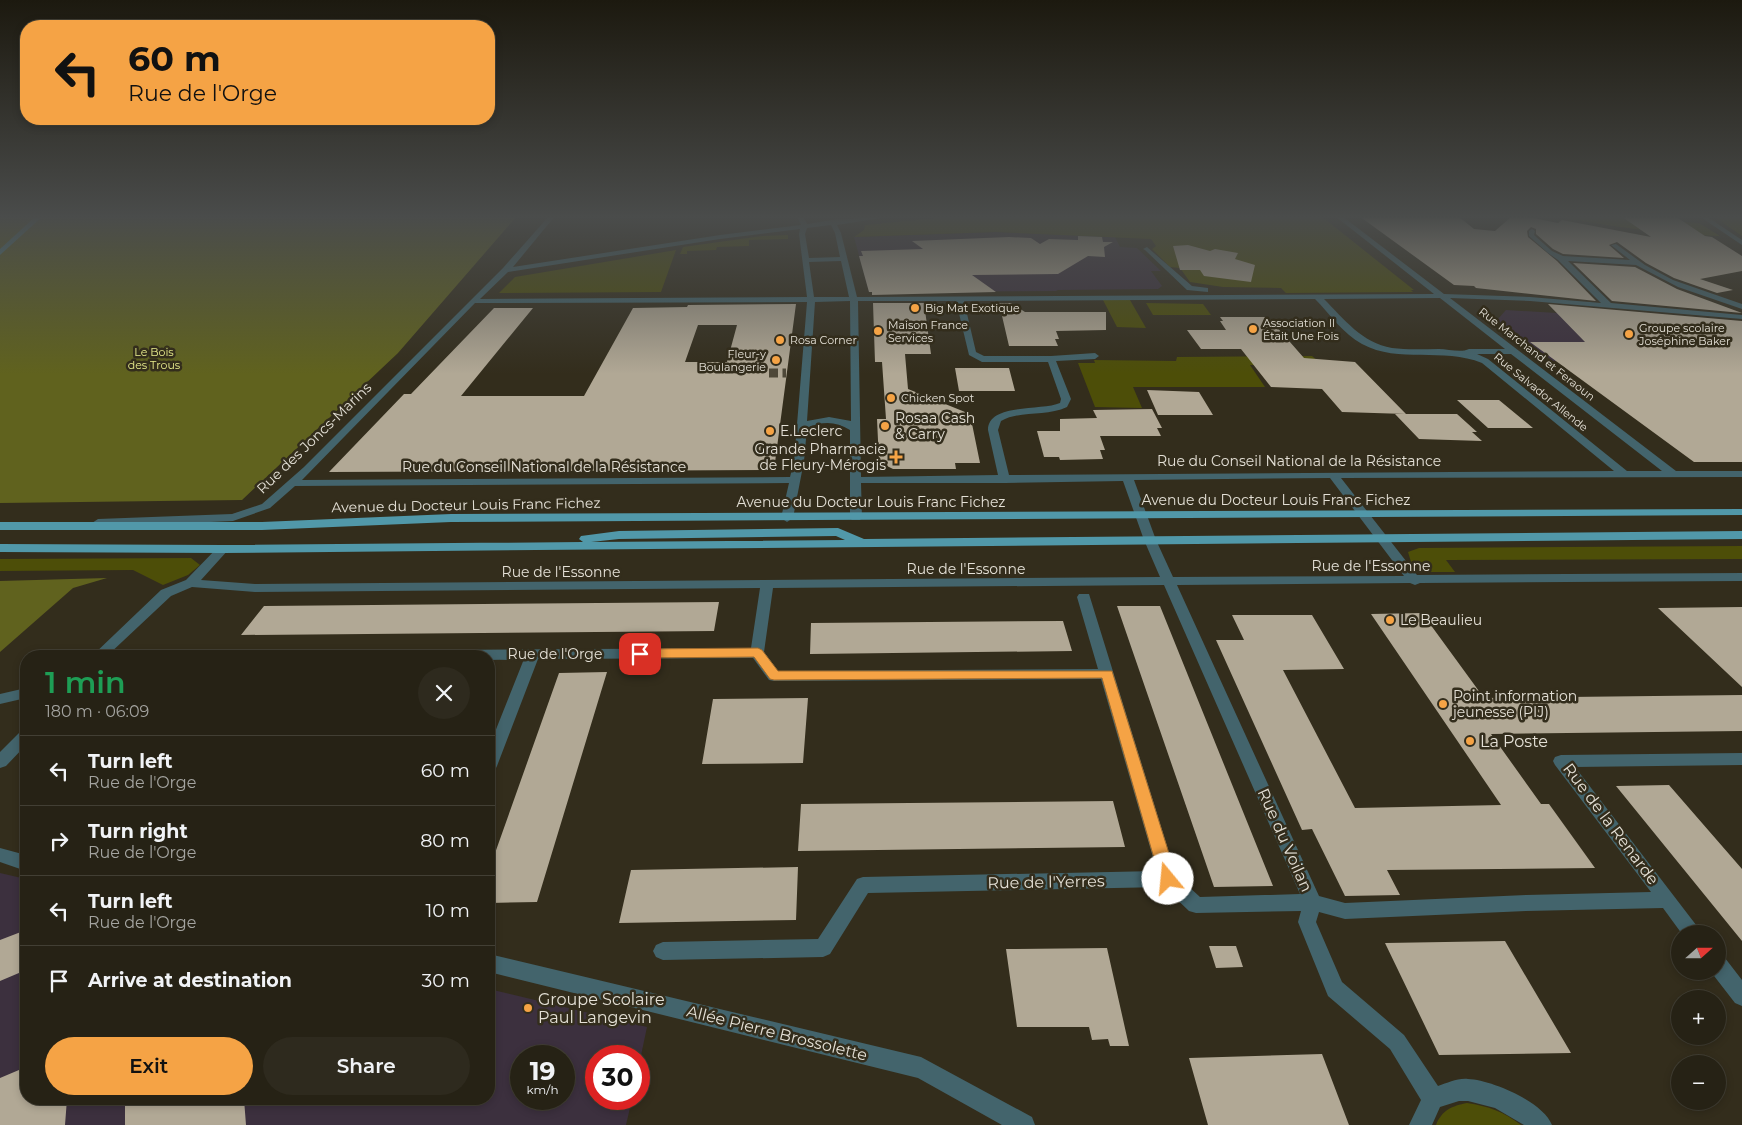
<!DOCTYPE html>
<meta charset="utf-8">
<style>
body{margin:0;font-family:Montserrat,sans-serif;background:#2e2a1e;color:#f1f3f6;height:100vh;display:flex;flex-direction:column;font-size:19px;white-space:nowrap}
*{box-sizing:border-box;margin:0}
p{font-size:16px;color:#a4a4a0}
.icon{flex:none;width:28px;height:28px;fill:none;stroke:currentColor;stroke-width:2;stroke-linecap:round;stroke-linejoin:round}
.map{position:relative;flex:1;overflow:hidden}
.drawer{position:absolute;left:20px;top:650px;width:475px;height:455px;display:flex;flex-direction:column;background:#262215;border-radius:20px;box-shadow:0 2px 8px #0003,0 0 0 1px #423f34}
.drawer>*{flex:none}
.top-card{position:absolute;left:20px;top:20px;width:475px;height:105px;border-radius:20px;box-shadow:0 2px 8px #0003,0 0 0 1px #423f34;background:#f5a345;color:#111;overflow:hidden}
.needle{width:32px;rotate:69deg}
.buttons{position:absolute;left:1671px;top:925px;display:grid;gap:10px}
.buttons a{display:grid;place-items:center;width:55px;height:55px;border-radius:50%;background:#262215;box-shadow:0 2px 8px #0003,0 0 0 1px #423f34;font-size:25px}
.speed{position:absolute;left:510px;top:1045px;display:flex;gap:10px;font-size:25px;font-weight:700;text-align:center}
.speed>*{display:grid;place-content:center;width:65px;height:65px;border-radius:50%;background:#262215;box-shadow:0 2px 8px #0003,0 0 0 1px #423f34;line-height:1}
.speed small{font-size:12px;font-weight:400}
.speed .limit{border:8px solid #d22;background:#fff;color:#111}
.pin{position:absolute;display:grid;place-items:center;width:42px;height:42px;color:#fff;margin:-21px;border-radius:10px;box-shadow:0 2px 8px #0006}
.me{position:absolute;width:55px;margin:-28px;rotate:343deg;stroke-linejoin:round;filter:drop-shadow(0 0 4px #0008)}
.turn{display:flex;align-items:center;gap:18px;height:105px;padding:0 25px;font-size:22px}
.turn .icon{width:65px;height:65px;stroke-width:2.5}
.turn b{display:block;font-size:35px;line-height:42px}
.round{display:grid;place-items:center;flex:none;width:52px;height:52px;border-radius:26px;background:#2e2a1e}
.head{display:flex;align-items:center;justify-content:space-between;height:85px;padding:0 25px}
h1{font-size:30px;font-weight:600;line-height:38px;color:#1e9e55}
.primary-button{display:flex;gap:10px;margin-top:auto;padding:10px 25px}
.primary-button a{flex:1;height:58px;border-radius:30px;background:#f5a345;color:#111;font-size:20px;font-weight:600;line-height:58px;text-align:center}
.primary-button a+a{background:#2e2a1e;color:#f1f3f6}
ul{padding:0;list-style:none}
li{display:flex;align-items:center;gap:15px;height:70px;padding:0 25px;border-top:1px solid #423f34}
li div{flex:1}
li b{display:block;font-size:19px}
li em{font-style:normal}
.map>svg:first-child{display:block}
.education{fill:#3c303e;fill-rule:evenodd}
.green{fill:#4d4e08}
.forest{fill:#60621e}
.building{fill:#b1a895;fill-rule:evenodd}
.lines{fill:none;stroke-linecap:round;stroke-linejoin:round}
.street-tunnel{stroke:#4e4838;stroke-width:9;stroke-dasharray:9 4.5;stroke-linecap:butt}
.street{fill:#43646c;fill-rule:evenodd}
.secondary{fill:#4c828e;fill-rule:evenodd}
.primary{fill:#5198a9;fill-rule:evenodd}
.route{fill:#f5a345;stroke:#9f6a2d}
.poi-dot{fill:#f5a345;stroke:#332d1c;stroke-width:2}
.labels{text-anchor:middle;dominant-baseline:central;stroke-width:5;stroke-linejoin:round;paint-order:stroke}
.far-poi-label{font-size:11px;fill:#e4e0d6;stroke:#332d1c;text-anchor:start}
.far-park-label{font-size:11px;fill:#e8ec8c;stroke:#332d1c}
.far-street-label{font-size:11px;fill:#e4e0d6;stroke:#332d1c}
.poi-label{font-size:14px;fill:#e4e0d6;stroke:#332d1c;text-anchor:start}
.street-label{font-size:14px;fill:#e4e0d6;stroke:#332d1c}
.near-poi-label{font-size:16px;fill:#e4e0d6;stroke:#332d1c;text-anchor:start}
.near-street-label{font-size:16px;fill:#e4e0d6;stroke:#332d1c}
</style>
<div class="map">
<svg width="1742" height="1125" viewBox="0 0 1742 1125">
<rect width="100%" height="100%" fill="#332d1c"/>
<path class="education" d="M 996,232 L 1115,237 L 1120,247 L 1137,248 L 1161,271 L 1151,271 L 1162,286 L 1158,289 L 1056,290 L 1058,291 L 869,292 L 854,237 Z
M 1506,310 L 1742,324 L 1742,376 L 1553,361 L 1497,320 Z
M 0,873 L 26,879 L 26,1099 L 489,1099 L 489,989 L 647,1027 L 639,1065 L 639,1056 L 596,1056 L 596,1099 L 632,1099 L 626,1125 L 0,1125 ZM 521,1056 L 564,1056 L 564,1099 L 521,1099 Z"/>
<path class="green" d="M 958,216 L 1321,216 L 1414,290 L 1411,290 L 1413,292 L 1286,293 L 1281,288 L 1223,287 L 1190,282 L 1180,268 L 1170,267 L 1152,249 L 1156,246 L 1151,239 L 996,232 L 854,237 L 864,230 L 865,225 Z
M 1553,216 L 1595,216 L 1699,223 L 1720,236 C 1663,234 1608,226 1553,216 Z
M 1713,216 L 1739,216 L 1742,218 L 1742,236 Z
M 788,235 L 788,239 L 749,240 L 749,246 L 717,247 L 716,250 L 687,251 L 687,254 L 680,254 L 683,247 L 762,236 Z
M 676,250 L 661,292 L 499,293 L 515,277 Z
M 1103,300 L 1130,300 L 1146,328 L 1117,327 Z
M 1146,303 L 1203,304 L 1211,315 L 1153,315 Z
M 1312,356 L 1319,362 L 1347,366 L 1250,365 L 1265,387 L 1133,387 L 1142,408 L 1095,407 L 1078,363 L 1095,363 L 1094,360 L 1176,361 L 1177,357 Z
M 1742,546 L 1742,559 L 1446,560 L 1455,572 L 1428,572 L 1411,562 L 1408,552 L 1419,548 Z
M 191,558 L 200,565 L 188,575 L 163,585 L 133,570 L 0,571 L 0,559 Z
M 1467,1103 C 1488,1106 1504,1112 1521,1125 L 1436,1125 C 1442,1110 1452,1106 1467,1103 Z"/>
<path class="forest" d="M 0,216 L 517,216 L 398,353 L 242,500 L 0,503 Z
M 107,578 L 73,588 L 0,652 L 0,581 Z"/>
<path class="building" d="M 1359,216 L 1458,216 L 1474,229 L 1495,231 L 1511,217 L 1523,216 L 1558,223 L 1562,220 L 1651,237 L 1621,216 L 1675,216 L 1705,236 L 1712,237 L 1742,256 L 1742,271 L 1700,279 L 1733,290 L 1717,293 L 1674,278 L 1646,263 L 1617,242 L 1609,245 L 1624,258 L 1563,254 L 1553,249 L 1536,234 L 1536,229 L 1531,227 L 1527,231 L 1528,237 L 1557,261 L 1596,301 L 1476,288 L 1474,286 L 1454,285 Z
M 1078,236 L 1102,237 L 1103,242 L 1113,242 L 1104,247 L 1105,257 L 1088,256 L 1058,274 L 972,275 L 996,292 L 872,295 L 872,292 L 869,292 L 859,256 L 863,256 L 861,251 L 923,249 L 912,241 L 1009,237 L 1031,238 L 1040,244 L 1049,239 L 1078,240 Z
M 1188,245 L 1210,251 L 1215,249 L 1238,253 L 1235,259 L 1255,265 L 1251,282 L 1204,276 L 1200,270 L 1180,270 L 1173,246 Z
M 1573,263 L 1635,267 L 1677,289 L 1742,313 L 1612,301 Z
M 873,303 L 924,303 L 931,354 L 905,354 L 908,389 L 970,414 L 980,463 L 955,463 L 956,469 L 893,469 L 879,462 L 877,419 L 886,419 L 882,362 L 875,362 Z
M 999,303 L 1011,303 L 1025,312 L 1106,312 L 1106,330 L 1056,331 L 1059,339 L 1055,339 L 1058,346 L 1009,346 Z
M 796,304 L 774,470 L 329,472 L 404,394 L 411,394 L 494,308 L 533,308 L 461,396 L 584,396 L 633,308 L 687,307 L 688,305 ZM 698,325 L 737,325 L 727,362 L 685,362 Z
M 1548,304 L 1742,321 L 1742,462 L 1694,462 L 1530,342 L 1585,342 Z
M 1220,317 L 1268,317 L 1304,358 L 1355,362 L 1406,414 L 1457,414 L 1477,432 L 1472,432 L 1482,441 L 1419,439 L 1395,414 L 1406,414 L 1342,412 L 1322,389 L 1271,387 L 1241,349 L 1201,349 L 1187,330 L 1226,330 L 1220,321 L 1223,321 Z
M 955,368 L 1009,368 L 1015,391 L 959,391 Z
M 1147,390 L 1199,392 L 1213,415 L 1158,415 Z
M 1457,400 L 1499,400 L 1533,428 L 1488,428 Z
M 1152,409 L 1162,428 L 1157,428 L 1161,436 L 1100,436 L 1105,450 L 1100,450 L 1103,459 L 1060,460 L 1059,457 L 1044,457 L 1037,431 L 1060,431 L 1060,419 L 1097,418 L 1093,410 Z
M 719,602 L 714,631 L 241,635 L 264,606 Z
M 1117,606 L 1160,606 L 1273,886 L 1214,887 Z
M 1742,607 L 1742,687 L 1658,608 Z
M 1422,613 L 1484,698 L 1742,695 L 1742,731 L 1491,734 L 1541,804 L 1549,804 L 1595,868 L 1387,870 L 1400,895 L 1345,896 L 1312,829 L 1302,830 L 1216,640 L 1244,640 L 1232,615 L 1312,615 L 1344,669 L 1283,670 L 1355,808 L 1501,805 L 1371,614 Z
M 1063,621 L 1072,651 L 810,654 L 811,623 Z
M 607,672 L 537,902 L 489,903 L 489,870 L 559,673 Z
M 808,698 L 803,763 L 702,764 L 713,699 Z
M 1669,785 L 1742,869 L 1742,941 L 1616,786 Z
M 1113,801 L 1125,847 L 798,851 L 801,804 Z
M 798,867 L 796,920 L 619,923 L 631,870 Z
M 26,930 L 26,970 L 0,981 L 0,940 Z
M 1505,941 L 1571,1053 L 1439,1055 L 1385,943 Z
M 1209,946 L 1236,946 L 1243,967 L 1216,968 Z
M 1107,948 L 1129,1046 L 1110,1046 L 1108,1039 L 1092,1040 L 1089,1027 L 1017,1027 L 1006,949 Z
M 1322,1054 L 1349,1125 L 1208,1125 L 1189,1058 Z
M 26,1067 L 26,1099 L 67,1099 L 65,1125 L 0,1125 L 0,1078 Z
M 125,1099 L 244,1099 L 246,1125 L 125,1125 Z"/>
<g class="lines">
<path class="street-tunnel" d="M 769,373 L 786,373"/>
<path class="street" d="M 549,216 L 555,216 L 513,267 L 720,235 L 801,225 L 797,216 L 803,216 L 807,224 L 832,220 L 894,216 L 837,225 L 841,233 L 857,297 L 1434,294 L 1335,216 L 1342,216 L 1444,294 L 1530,297 L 1601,303 L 1558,260 L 1548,253 L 1529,236 L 1529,231 L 1532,229 L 1535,231 L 1534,235 L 1552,251 L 1563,256 L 1630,260 L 1611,245 L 1616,244 L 1645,265 L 1673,280 L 1742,304 L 1742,309 L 1678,287 L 1636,265 L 1568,261 L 1611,303 L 1742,315 L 1742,319 L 1530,301 L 1450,298 L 1676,471 L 1742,471 L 1742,477 L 1341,478 L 1417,575 L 1742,573 L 1742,581 L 1420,583 L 1415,585 L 1410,583 L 1177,585 L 1319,896 L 1345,903 L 1526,895 L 1651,892 L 1555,765 L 1553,761 L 1555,757 L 1561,755 L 1742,753 L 1742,765 L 1575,767 L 1703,934 L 1682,934 L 1663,908 L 1526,911 L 1345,919 L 1319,912 L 1316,922 L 1342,982 L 1404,1035 L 1438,1086 C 1448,1083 1457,1078 1468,1079 C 1492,1080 1543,1102 1552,1125 L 1524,1125 L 1495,1108 L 1468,1101 L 1459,1101 L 1440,1107 L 1432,1125 L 1409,1125 L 1421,1100 L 1390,1049 L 1328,996 L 1298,922 L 1301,911 L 1196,913 L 1189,911 L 1164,887 L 868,893 L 830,954 L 823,957 L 663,960 L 656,957 L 653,951 L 656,945 L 663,942 L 818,939 L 857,879 L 863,877 L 1157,871 L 1101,679 L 774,681 L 769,680 L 753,658 L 538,659 L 497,766 L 495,770 L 489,772 L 489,747 L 524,659 L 489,660 L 489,656 L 283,656 L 285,653 L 290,651 L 751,648 L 760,588 L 255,592 L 192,587 L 171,596 L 107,656 L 92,656 L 161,590 L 186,580 L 219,546 L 223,545 L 229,549 L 201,580 L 255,584 L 1160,577 L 1144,540 L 1123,481 L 1005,483 L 861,483 L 862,518 L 860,520 L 852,520 L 850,518 L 850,430 C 836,421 822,421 807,428 L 804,461 L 793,518 L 787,522 L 781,518 L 789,483 L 295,486 L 270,508 L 233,521 L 98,527 L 92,523 L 98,519 L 232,514 L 262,504 L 304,467 L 503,268 ZM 831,225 L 835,233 L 840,257 L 809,258 L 805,234 L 807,228 ZM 800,229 L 799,234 L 807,297 L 480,299 L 508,272 L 720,239 ZM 841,261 L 849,297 L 814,297 L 809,262 ZM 1440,298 L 1505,349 L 1469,349 C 1461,353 1448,349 1439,349 C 1423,349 1407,350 1392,348 C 1362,343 1344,319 1324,299 ZM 1315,299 C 1330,314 1343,334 1362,344 C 1399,364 1443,347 1482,363 L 1614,471 L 1009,475 L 998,430 L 1001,421 C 1020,410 1046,417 1067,407 L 1071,399 L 1056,361 L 1095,359 L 1099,356 L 1095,353 L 1051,356 L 984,356 L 976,352 L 964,301 ZM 850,301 L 851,421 L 829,417 L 807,421 L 815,302 ZM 858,301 L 956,301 L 969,355 L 982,362 L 1048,362 L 1061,399 L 1060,403 C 1042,411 988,403 988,430 L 998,475 L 861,477 ZM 807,302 L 794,461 L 790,477 L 302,480 L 475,303 ZM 1477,354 L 1511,354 L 1662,471 L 1627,471 L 1488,359 ZM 1330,478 L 1404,576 L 1173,577 L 1156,540 L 1134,480 ZM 1164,585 L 1300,894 L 1200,897 L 1176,875 L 1089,594 L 1079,594 L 1077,597 L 1098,669 L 778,671 L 764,652 L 773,588 Z
M 1699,216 L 1706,216 L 1742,240 L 1742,245 Z
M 1147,247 L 1192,286 L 1208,288 L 1208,292 L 1187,290 L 1145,250 L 1143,249 Z
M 26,688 L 26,698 L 0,704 L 0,694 Z
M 26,729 L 26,745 L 6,766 L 0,768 L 0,752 L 21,731 Z
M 0,848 L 26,855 L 26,871 L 0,862 Z
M 489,954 L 921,1057 L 1032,1117 L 1035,1125 L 1002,1125 L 918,1078 L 489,972 Z
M 1718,956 L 1725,958 L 1742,980 L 1742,1006 L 1735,1003 L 1711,972 L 1718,971 Z"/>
<path class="secondary" d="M 36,216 L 43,216 L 0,255 L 0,249 Z"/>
<path class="primary" d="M 1742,509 L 1742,515 L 451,522 L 262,530 L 0,530 L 0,522 L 262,522 L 451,514 Z
M 838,528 L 864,539 L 1742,531 L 1742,539 L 223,553 L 0,552 L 0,544 L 223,545 L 583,542 L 579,539 L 581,536 L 619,531 ZM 836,536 L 845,540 L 591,542 L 619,539 Z"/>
</g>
<linearGradient id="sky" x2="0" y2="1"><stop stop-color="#1c190f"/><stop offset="0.58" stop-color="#4a4c4b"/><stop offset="1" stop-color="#4a4c4b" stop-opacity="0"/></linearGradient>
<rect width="1742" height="374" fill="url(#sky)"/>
<path class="route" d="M 758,648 L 762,650 L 778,671 L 1112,671 L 1177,879 L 1174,884 L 1168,886 L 1163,884 L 1160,879 L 1102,678 L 774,680 L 770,679 L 754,657 L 640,658 L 634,654 L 640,649 Z"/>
<g class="poi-dot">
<circle cx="915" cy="308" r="5"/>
<circle cx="1253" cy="329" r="5"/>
<circle cx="878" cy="331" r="5"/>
<circle cx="1629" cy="334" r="5"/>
<circle cx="780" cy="340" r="5"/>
<circle cx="776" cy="360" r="5"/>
<circle cx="891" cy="398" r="5"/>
<circle cx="885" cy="426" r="5"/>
<circle cx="770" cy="431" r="5"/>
<path d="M893.5 449.5h5v5h5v5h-5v5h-5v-5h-5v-5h5z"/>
<circle cx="1390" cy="620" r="5"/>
<circle cx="1443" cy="704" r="5"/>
<circle cx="1470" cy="741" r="5"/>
<circle cx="528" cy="1008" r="5"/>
</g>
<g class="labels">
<g class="far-poi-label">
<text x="925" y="308">Big Mat Exotique</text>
<text x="1263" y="323">Association Il<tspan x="1263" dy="13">Était Une Fois</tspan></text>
<text x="888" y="325">Maison France<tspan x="888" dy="13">Services</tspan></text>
<text x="1639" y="328">Groupe scolaire<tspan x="1639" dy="13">Joséphine Baker</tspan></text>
<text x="790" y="340">Rosa Corner</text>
<text x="766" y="354" text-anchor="end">Fleur-y<tspan x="766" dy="13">Boulangerie</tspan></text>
<text x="901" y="398">Chicken Spot</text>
</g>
<g class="far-park-label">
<text x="154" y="352">Le Bois<tspan x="154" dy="13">des Trous</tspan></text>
</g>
<g class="far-street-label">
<text transform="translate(1537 354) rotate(38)">Rue Marchand et Feraoun</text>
<text transform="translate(1541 392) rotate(39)">Rue Salvador Allende</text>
</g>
<g class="poi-label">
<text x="895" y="418">Rosaa Cash<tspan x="895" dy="16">&amp; Carry</tspan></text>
<text x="780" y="431">E.Leclerc</text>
<text x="886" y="449" text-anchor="end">Grande Pharmacie<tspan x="886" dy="16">de Fleury-Mérogis</tspan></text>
<text x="1400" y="620">Le Beaulieu</text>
<text x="1453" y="696">Point information<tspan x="1453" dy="16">jeunesse (PIJ)</tspan></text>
</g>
<g class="street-label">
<text transform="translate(314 438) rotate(-44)">Rue des Joncs-Marins</text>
<text x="1299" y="461">Rue du Conseil National de la Résistance</text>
<text x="544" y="467">Rue du Conseil National de la Résistance</text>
<text x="1276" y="500">Avenue du Docteur Louis Franc Fichez</text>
<text x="871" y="502">Avenue du Docteur Louis Franc Fichez</text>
<text transform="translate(466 505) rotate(-1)">Avenue du Docteur Louis Franc Fichez</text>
<text x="1371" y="566">Rue de l'Essonne</text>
<text x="966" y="569">Rue de l'Essonne</text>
<text x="561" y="572">Rue de l'Essonne</text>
<text x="555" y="654">Rue de l'Orge</text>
</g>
<g class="near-poi-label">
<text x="1480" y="741">La Poste</text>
<text x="538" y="999">Groupe Scolaire<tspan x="538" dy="18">Paul Langevin</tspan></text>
</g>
<g class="near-street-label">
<text transform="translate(1611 824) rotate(53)">Rue de la Renarde</text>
<text transform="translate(1285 840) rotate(66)">Rue du Voilan</text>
<text transform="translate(1046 882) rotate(-1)">Rue de l'Yerres</text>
<text transform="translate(777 1033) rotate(14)">Allée Pierre Brossolette</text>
</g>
</g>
</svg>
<div class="buttons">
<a><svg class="needle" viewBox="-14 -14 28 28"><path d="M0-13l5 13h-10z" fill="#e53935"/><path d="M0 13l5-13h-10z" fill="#a4a4a0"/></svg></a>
<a>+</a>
<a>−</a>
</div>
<div class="speed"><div>19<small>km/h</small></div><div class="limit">30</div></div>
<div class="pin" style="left:640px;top:654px;background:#d93025"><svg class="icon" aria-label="arrive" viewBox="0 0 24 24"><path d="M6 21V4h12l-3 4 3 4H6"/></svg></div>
<svg class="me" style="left:1168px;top:879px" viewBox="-20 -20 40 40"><circle r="19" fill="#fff"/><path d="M0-13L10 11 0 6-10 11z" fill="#f5a345"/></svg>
<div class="top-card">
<div class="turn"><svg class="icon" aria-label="left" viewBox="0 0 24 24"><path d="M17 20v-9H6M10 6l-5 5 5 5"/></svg><div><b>60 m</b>Rue de l'Orge</div></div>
</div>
<section class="drawer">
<div class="head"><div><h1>1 min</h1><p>180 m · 06:09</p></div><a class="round"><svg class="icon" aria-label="close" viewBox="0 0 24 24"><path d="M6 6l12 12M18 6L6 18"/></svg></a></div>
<ul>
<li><svg class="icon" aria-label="left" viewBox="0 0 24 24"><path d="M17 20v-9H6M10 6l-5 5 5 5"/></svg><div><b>Turn left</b><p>Rue de l'Orge</p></div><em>60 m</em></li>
<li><svg class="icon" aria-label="right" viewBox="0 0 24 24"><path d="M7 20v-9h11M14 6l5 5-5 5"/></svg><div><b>Turn right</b><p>Rue de l'Orge</p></div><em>80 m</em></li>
<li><svg class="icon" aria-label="left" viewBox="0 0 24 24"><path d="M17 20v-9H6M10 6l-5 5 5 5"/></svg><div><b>Turn left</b><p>Rue de l'Orge</p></div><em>10 m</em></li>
<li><svg class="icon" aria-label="arrive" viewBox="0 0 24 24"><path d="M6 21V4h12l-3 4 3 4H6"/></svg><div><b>Arrive at destination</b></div><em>30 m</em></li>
</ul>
<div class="primary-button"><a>Exit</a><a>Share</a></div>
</section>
</div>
